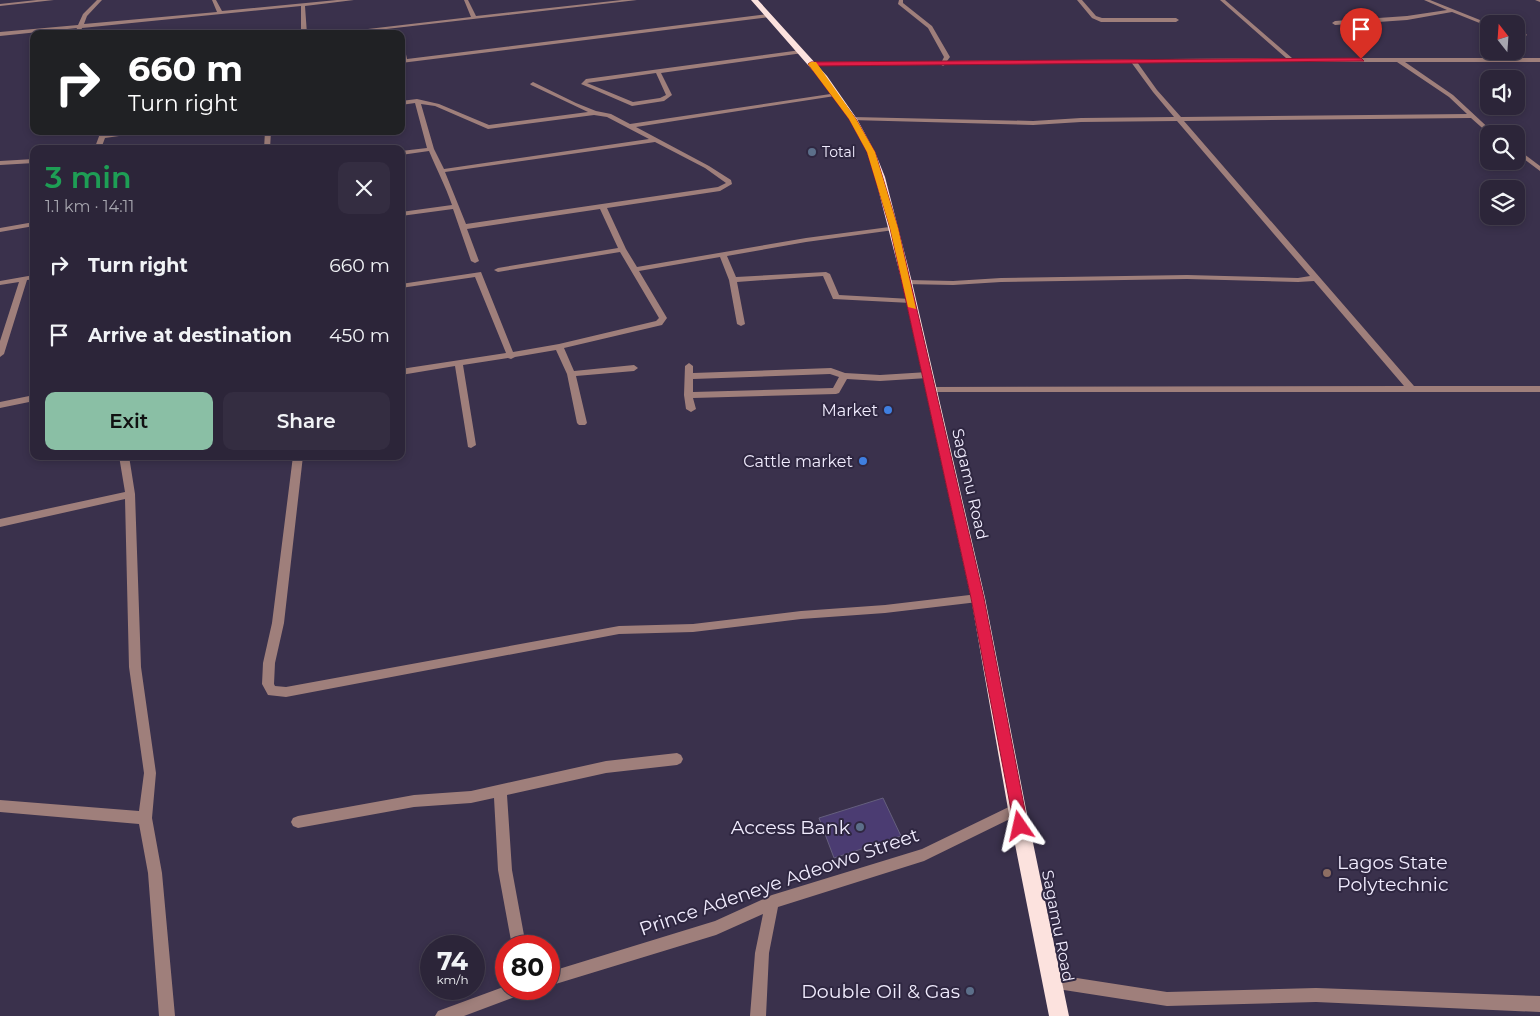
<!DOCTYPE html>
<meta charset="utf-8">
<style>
body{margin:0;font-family:Montserrat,sans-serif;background:#342d41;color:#f1f3f6;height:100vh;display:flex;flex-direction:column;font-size:19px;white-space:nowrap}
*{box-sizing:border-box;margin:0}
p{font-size:16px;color:#a6a5ae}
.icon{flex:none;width:28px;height:28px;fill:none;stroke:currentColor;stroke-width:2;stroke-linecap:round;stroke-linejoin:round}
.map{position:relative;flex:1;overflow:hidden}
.sheet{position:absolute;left:30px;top:145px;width:375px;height:315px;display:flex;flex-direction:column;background:#2c2539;border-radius:10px;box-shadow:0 2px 8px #0003,0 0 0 1px #484253}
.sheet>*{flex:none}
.top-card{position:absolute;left:30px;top:30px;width:375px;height:105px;border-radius:10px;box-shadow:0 2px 8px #0003,0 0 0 1px #484253;background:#202124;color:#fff;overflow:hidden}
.needle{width:32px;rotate:343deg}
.buttons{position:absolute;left:1480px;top:15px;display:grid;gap:10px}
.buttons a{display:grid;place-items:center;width:45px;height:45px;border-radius:10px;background:#2c2539;box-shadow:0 2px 8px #0003,0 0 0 1px #484253;font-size:25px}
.speed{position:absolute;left:420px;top:935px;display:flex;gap:10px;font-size:25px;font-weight:700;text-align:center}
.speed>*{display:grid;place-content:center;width:65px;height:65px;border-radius:50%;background:#2c2539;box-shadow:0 2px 8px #0003,0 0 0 1px #484253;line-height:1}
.speed small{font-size:12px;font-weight:400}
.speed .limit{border:8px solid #d22;background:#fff;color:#111}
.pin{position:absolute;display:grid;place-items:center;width:42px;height:42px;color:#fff;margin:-51px -21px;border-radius:50% 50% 50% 0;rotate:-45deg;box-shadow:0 0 5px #0007}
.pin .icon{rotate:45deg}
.me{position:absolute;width:55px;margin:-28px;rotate:349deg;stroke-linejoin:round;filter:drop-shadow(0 0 4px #0008)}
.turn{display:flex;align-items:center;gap:18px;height:105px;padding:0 15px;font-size:22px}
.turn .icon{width:65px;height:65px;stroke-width:2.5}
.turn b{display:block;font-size:35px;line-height:42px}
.round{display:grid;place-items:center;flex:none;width:52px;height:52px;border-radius:10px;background:#342d41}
.overview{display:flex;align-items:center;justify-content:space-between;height:85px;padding:0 15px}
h1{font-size:30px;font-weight:600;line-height:38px;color:#1e9e55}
.primary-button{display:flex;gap:10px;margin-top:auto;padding:10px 15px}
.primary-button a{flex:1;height:58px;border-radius:10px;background:#8abfa5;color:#111;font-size:20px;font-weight:600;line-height:58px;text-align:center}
.primary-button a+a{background:#342d41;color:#f1f3f6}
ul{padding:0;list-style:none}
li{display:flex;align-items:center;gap:15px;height:70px;padding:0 15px}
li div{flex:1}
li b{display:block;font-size:19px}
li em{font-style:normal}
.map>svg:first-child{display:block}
.building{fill:#4b3c72;stroke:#655f7d}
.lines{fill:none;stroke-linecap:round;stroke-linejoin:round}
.minor{fill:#9f7f7b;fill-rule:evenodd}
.trunk{fill:#fce2de;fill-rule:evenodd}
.route{fill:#e11d48;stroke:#92132f}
.slow{fill:#f59e0b}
.service-dot{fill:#5c6f8a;stroke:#2f2741;stroke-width:2}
.shop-dot{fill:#3f7fe0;stroke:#2f2741;stroke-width:2}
.education-dot{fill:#8d6e63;stroke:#2f2741;stroke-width:2}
.labels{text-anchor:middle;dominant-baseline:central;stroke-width:4;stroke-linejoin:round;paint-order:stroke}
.far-poi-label{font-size:14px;fill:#f1ecfe;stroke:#2f2741;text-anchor:start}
.poi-label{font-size:16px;fill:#f1ecfe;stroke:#2f2741;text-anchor:end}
.street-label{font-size:16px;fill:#f1ecfe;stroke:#2f2741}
.near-poi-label{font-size:19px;fill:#f1ecfe;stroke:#2f2741;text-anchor:end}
.near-street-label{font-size:19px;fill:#f1ecfe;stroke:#2f2741}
</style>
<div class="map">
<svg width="1540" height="1016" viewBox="0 0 1540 1016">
<rect width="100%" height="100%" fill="#3a314c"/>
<path class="building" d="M 883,798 L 901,836 L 834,858 L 819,818 Z"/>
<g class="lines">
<path class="minor" d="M 37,0 L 54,0 L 0,6 L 0,4 Z
M 97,0 L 102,0 L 87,16 L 84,24 L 217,12 L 212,0 L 216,0 L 222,11 L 337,0 L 354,0 L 305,6 L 307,34 L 301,34 L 301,6 L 82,28 L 80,34 L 74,34 L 77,28 L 0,36 L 0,32 L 78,25 L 83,14 Z
M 464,0 L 468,0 L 476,16 L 622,0 L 637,0 L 343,34 L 325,34 L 471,17 Z
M 899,0 L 903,0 L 903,3 L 932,26 L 950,57 L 947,61 L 1286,58 L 1220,0 L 1225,0 L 1292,58 L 1540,58 L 1540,62 L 1405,62 L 1453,95 L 1495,134 L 1489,134 L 1471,118 L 1184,121 L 1414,386 L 1540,386 L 1540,392 L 928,392 L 927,390 L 928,388 L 931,387 L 1404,386 L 1314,281 L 1298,282 L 1187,279 L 1001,282 L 953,285 L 904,284 L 903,282 L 907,280 L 953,281 L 1001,278 L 1187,275 L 1298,278 L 1310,276 L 1177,121 L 1081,122 L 1033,125 L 851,120 L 851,118 L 853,117 L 1033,121 L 1081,118 L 1174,117 L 1153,92 L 1131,62 L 946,64 L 943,66 L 940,64 L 809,65 L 809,63 L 811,62 L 942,61 L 944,57 L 928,28 L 898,4 ZM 1137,62 L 1397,62 L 1449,97 L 1467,114 L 1181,117 L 1157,90 Z
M 1077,0 L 1082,0 L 1096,16 L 1102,18 L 1176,18 L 1179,20 L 1176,22 L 1101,22 L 1092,18 Z
M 1424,0 L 1430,0 L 1490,24 L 1487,26 L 1452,12 L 1407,20 L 1335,25 L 1332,23 L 1335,21 L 1407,16 L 1447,10 Z
M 1535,0 L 1540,0 L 1540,2 Z
M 768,14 L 770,17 L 401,63 L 401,43 L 404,45 L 407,59 Z
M 1516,31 L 1526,34 L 1527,35 L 1524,37 L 1516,34 Z
M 801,50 L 803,51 L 803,53 L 661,73 L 672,95 L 664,101 L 632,106 L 581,84 L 586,79 ZM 656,73 L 666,95 L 660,98 L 633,102 L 587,83 Z
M 533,82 L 576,103 L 596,111 L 611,114 L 630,124 L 837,93 L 838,94 L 835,96 L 636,127 L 709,166 L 731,180 L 732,184 L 720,191 L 607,208 L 626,249 L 637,267 L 806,238 L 897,226 L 898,228 L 894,230 L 806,242 L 727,256 L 736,277 L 826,272 L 830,274 L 839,295 L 911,299 L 915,301 L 911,303 L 833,299 L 823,276 L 737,282 L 745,324 L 741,326 L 737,324 L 729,280 L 720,257 L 639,271 L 667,318 L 662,325 L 564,348 L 574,371 L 634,365 L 638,368 L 634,371 L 576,376 L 587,423 L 585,425 L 579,425 L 577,423 L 567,374 L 556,350 L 515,357 L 511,359 L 508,358 L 463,365 L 476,445 L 471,448 L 468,447 L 455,366 L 401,375 L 401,369 L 506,353 L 475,277 L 401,288 L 401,284 L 481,272 L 513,352 L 559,344 L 656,321 L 659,318 L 620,252 L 498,272 L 494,270 L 498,268 L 618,248 L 600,209 L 467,229 L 479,261 L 475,263 L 471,261 L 453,209 L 401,216 L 401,212 L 452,205 C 445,185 437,170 429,151 L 401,155 L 401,151 L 427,148 L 415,103 L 401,105 L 401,101 L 417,99 L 439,104 L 489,125 L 588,112 L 531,85 L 530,84 ZM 421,104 L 435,106 L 488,129 L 594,115 L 607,117 L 649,139 L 444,169 L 434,149 ZM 655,142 L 705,168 L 726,183 L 718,187 L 466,224 L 445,172 Z
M 101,131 L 107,131 L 106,134 L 154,131 L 105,138 L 102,146 L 111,149 L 96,148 L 95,147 Z
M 265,131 L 271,131 L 270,149 L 264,149 Z
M 1516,148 L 1540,166 L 1540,171 L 1516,153 Z
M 34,159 L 34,163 L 0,165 L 0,161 Z
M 34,222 L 34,226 L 0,232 L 0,228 Z
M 34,275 L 34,279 L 27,280 L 4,354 L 0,357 L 0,341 L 19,282 L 0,285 L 0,281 Z
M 689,363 L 693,366 L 693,373 L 831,368 L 845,373 L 880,375 L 928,372 L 932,375 L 928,378 L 880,381 L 847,379 L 839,393 L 836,394 L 693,398 L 696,409 L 691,412 L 686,409 L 684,395 L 685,366 ZM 830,374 L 839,377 L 833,388 L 693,392 L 693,379 Z
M 34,395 L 34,401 L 0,408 L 0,402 Z
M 119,456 L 129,456 L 135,494 L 141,667 L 156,773 L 152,818 L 162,873 L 175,1016 L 159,1016 L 148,873 L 139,824 L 0,812 L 0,800 L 139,811 L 144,773 L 129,667 L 125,499 L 0,527 L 0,519 L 125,492 Z
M 293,456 L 303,456 L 284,623 L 275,663 L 274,684 L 275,686 L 286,687 L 619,626 L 693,624 L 801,611 L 885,605 L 978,594 L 982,595 L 983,598 L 982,601 L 978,602 L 885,613 L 801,619 L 693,632 L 619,634 L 286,697 L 268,695 L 262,684 L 263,663 L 272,623 Z
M 677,753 L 681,755 L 683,759 L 681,763 L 677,765 L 606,773 L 507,795 L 512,870 L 526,946 L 512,946 L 498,870 L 494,798 L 471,803 L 414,807 L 298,828 L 293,826 L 291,822 L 293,818 L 298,816 L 414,795 L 471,791 L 606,761 Z
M 1017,803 L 1022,805 L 1024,809 L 1022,813 L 924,861 L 778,907 L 769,953 L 766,1016 L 750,1016 L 755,953 L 763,914 L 716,935 L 549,986 L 549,972 L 715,921 L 772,895 L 922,849 Z
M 1051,974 L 1167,992 L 1316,988 L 1540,996 L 1540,1012 L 1316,1002 L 1167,1006 L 1051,988 L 1046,986 L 1044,981 L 1046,976 Z
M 506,986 L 506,989 L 525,989 L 523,994 L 464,1016 L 435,1016 L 438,1011 Z"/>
<path class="trunk" d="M 751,0 L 758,0 L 827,76 L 857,119 L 875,152 L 885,177 L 912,282 L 985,598 L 1026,809 L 1069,1016 L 1049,1016 L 1008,809 L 971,598 L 902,282 L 875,177 L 867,152 L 849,119 L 821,80 Z"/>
</g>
<path class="route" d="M 1361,58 L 1364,61 L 816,66 L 856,119 L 875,152 L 898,228 L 984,598 L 1028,826 L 1026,831 L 1020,833 L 1015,831 L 971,598 L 890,228 L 867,152 L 849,119 L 808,64 L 811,62 Z"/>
<path class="slow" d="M 811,62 L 816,62 L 856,119 L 875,152 L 898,228 L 916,309 L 908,307 L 890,228 L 867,152 L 849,119 L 808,64 Z"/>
<g class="service-dot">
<circle cx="812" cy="152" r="5"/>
<circle cx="860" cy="827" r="5"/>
<circle cx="970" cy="991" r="5"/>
</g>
<g class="shop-dot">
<circle cx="888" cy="410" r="5"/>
<circle cx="863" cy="461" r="5"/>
</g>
<circle class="education-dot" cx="1327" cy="873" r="5"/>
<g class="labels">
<g class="far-poi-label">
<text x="822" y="152">Total</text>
</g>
<g class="poi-label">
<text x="878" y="410">Market</text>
<text x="853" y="461">Cattle market</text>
</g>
<g class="street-label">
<text transform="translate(970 484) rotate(77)">Sagamu Road</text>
<text transform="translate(1058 926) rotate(79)">Sagamu Road</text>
</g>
<g class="near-poi-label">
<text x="850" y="827">Access Bank</text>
<text x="1337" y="862" text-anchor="start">Lagos State<tspan x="1337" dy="22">Polytechnic</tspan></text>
<text x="960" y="991">Double Oil &amp; Gas</text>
</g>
<g class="near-street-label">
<text transform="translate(779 882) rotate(-19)">Prince Adeneye Adeowo Street</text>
</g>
</g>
</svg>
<div class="buttons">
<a><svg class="needle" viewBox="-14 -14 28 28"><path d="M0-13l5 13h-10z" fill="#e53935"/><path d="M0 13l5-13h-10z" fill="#a6a5ae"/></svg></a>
<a><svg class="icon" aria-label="sound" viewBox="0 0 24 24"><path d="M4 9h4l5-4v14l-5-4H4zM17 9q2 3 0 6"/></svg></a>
<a><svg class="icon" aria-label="search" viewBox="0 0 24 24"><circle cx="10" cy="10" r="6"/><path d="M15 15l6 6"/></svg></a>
<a><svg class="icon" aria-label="layers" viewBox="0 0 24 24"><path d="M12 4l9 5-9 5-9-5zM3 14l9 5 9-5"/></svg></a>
</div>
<div class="speed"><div>74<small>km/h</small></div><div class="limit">80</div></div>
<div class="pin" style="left:1361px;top:59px;background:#d93025"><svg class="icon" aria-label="arrive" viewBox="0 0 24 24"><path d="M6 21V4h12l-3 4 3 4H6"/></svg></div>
<svg class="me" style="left:1020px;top:826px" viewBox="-20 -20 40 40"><path d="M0-17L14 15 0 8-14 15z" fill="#e11d48" stroke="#fff" stroke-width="4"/></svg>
<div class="top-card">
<div class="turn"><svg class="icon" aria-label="right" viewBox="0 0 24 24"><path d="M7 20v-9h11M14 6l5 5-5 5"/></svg><div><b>660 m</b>Turn right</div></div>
</div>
<section class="sheet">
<div class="overview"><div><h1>3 min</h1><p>1.1 km · 14:11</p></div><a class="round"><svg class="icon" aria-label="close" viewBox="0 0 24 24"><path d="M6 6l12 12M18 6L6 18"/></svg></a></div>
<ul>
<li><svg class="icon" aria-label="right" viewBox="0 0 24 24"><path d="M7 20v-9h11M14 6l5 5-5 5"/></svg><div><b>Turn right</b></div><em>660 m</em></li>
<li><svg class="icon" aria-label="arrive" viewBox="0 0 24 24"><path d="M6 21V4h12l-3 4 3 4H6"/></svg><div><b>Arrive at destination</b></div><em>450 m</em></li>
</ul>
<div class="primary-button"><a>Exit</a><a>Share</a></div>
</section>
</div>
